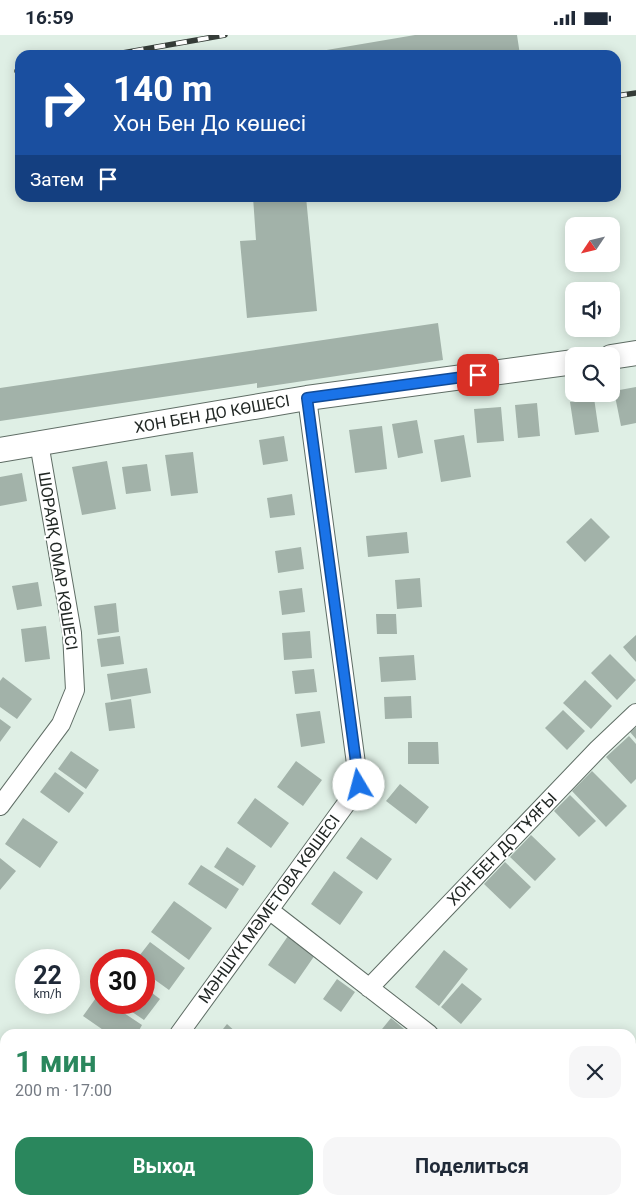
<!DOCTYPE html>
<html lang="ru">
<meta charset="utf-8">
<style>
body{margin:0;font-family:Roboto,sans-serif;background:#f6f6f7;color:#1f2937;height:100vh;display:flex;flex-direction:column;font-size:19px;white-space:nowrap}
*{box-sizing:border-box;margin:0}
p{font-size:16px;color:#747a83}
.icon{flex:none;width:28px;height:28px;fill:none;stroke:currentColor;stroke-width:2;stroke-linecap:round;stroke-linejoin:round}
.map{position:relative;flex:1;overflow:hidden}
.panel{position:absolute;left:0px;top:994px;width:636px;height:176px;display:flex;flex-direction:column;background:#fff;border-radius:15px 15px 0 0;box-shadow:0 2px 12px #0003}
.panel>*{flex:none}
.hud{position:absolute;left:15px;top:15px;width:606px;height:152px;border-radius:15px;box-shadow:0 2px 12px #0003;background:#1a4fa0;color:#fff;overflow:hidden}
.needle{width:32px;rotate:235deg}
.tools{position:absolute;left:565px;top:182px;display:grid;gap:10px}
.tools a{display:grid;place-items:center;width:55px;height:55px;border-radius:10px;background:#fff;box-shadow:0 2px 12px #0003;font-size:25px}
.speed{position:absolute;left:15px;top:914px;display:flex;gap:10px;font-size:25px;font-weight:700;text-align:center}
.speed>*{display:grid;place-content:center;width:65px;height:65px;border-radius:50%;background:#fff;box-shadow:0 2px 12px #0003;line-height:1}
.speed small{font-size:12px;font-weight:400}
.speed .limit{border:8px solid #d22;background:#fff;color:#111}
.pin{position:absolute;display:grid;place-items:center;width:42px;height:42px;color:#fff;margin:-21px;border-radius:10px;box-shadow:0 2px 8px #0006}
.me{position:absolute;width:55px;margin:-28px;rotate:352deg;stroke-linejoin:round;filter:drop-shadow(0 0 4px #0008)}
.turn{display:flex;align-items:center;gap:18px;height:105px;padding:0 15px;font-size:22px}
.turn .icon{width:65px;height:65px;stroke-width:2.5}
.turn b{display:block;font-size:35px;line-height:42px}
.then{display:flex;align-items:center;height:48px;padding:0 15px;background:#0003;gap:10px;font-size:19px}
.round{display:grid;place-items:center;flex:none;width:52px;height:52px;border-radius:15px;background:#f6f6f7}
.summary{display:flex;align-items:center;justify-content:space-between;height:85px;padding:0 15px}
h1{font-size:30px;font-weight:700;line-height:38px;color:#2a875d}
.button{display:flex;gap:10px;margin-top:auto;padding:10px 15px}
.button a{flex:1;height:58px;border-radius:15px;background:#2a875d;color:#fff;font-size:20px;font-weight:700;line-height:58px;text-align:center}
.button a+a{background:#f6f6f7;color:#1f2937}
.status{display:flex;justify-content:space-between;align-items:center;height:35px;padding:0 25px;background:#fff;direction:ltr}
.status svg{height:14px;fill:currentColor}
.map>svg:first-child{display:block}
.building{fill:#a2b2a9}
.lines{fill:none;stroke-linecap:round;stroke-linejoin:round}
.street-casing{stroke:#5f6d65;stroke-width:20}
.secondary-casing{stroke:#5f6d65;stroke-width:26}
.street{stroke:#fff;stroke-width:18}
.secondary{stroke:#fff;stroke-width:24}
.rail-casing{stroke:#353c38;stroke-width:5.5}
.rail{stroke:#fff;stroke-width:4;stroke-dasharray:11;stroke-linecap:butt}
.route-casing{stroke:#114b97;stroke-width:12}
.route{stroke:#1a73e8;stroke-width:9}
.labels{text-anchor:middle;dominant-baseline:central;stroke-width:4;stroke-linejoin:round;paint-order:stroke}
.street-label{font-size:16px;fill:#212724;stroke:#fff}
</style>
<div class="status"><b>16:59</b><svg viewBox="0 0 49 12"><path d="M0 12V9h3v3zM5 12V6h3v6zM10 12V3h3v9zM15 12V0h3v12zM26 1h20v11H26zM47 4h2v5h-2z"/></svg></div>
<div class="map">
<svg width="636" height="1169" viewBox="0 0 636 1169">
<rect width="100%" height="100%" fill="#dfefe5"/>
<path class="building" d="M 415,0 L 517,0 L 520,20 L 309,20 L 309,18 Z
M 253,162 L 306,162 L 317,276 L 247,283 L 240,206 L 256,205 Z
M 438,288 L 443,325 L 257,353 L 257,348 L 0,386 L 0,353 Z
M 636,352 L 636,388 L 621,391 L 614,356 Z
M 594,363 L 599,397 L 575,400 L 570,367 Z
M 537,368 L 540,401 L 518,403 L 515,370 Z
M 501,372 L 504,406 L 477,408 L 474,374 Z
M 417,385 L 423,418 L 398,423 L 392,389 Z
M 382,391 L 387,434 L 355,438 L 349,395 Z
M 464,400 L 471,442 L 441,447 L 434,405 Z
M 284,401 L 288,426 L 263,430 L 259,405 Z
M 193,417 L 198,458 L 171,461 L 165,420 Z
M 107,426 L 116,474 L 82,480 L 72,432 Z
M 147,429 L 151,456 L 126,459 L 122,432 Z
M 22,438 L 27,466 L 0,471 L 0,442 Z
M 292,459 L 295,480 L 270,483 L 267,463 Z
M 591,483 L 610,502 L 585,527 L 566,507 Z
M 407,497 L 409,518 L 368,522 L 366,501 Z
M 301,512 L 304,534 L 278,538 L 275,516 Z
M 420,543 L 422,572 L 397,574 L 395,545 Z
M 38,547 L 42,571 L 17,575 L 12,551 Z
M 302,553 L 305,577 L 282,580 L 279,556 Z
M 116,568 L 119,597 L 98,600 L 94,571 Z
M 376,579 L 396,579 L 397,599 L 377,599 Z
M 46,591 L 50,624 L 25,627 L 21,594 Z
M 310,596 L 312,623 L 284,625 L 282,598 Z
M 636,600 L 636,627 L 623,612 Z
M 120,601 L 124,629 L 101,632 L 97,604 Z
M 610,619 L 636,645 L 617,665 L 591,638 Z
M 414,620 L 416,645 L 381,647 L 379,622 Z
M 147,633 L 151,658 L 111,665 L 107,639 Z
M 314,634 L 317,657 L 295,659 L 292,636 Z
M 3,642 L 32,664 L 17,684 L 0,672 L 0,646 Z
M 585,645 L 612,671 L 591,694 L 563,668 Z
M 411,661 L 412,683 L 385,684 L 384,662 Z
M 131,664 L 135,693 L 109,696 L 105,668 Z
M 563,675 L 585,696 L 567,715 L 545,693 Z
M 320,676 L 325,708 L 301,712 L 296,679 Z
M 0,684 L 11,692 L 0,707 Z
M 636,692 L 636,704 L 630,697 Z
M 629,701 L 636,709 L 636,744 L 631,749 L 606,722 Z
M 408,707 L 438,707 L 439,729 L 408,729 Z
M 71,716 L 99,735 L 86,754 L 58,734 Z
M 296,726 L 322,745 L 303,771 L 277,752 Z
M 592,736 L 627,771 L 606,792 L 572,756 Z
M 55,737 L 84,758 L 69,778 L 40,757 Z
M 400,749 L 429,772 L 416,789 L 386,766 Z
M 570,760 L 596,786 L 579,802 L 554,776 Z
M 255,763 L 289,788 L 271,813 L 237,788 Z
M 23,783 L 58,807 L 40,833 L 5,809 Z
M 531,800 L 556,824 L 535,846 L 510,822 Z
M 361,802 L 392,824 L 377,845 L 346,823 Z
M 227,812 L 256,831 L 243,851 L 214,832 Z
M 0,823 L 16,836 L 0,855 Z
M 505,827 L 531,852 L 510,874 L 484,849 Z
M 201,830 L 239,854 L 226,874 L 188,849 Z
M 334,836 L 363,857 L 340,890 L 311,869 Z
M 174,866 L 212,893 L 189,925 L 151,897 Z
M 288,901 L 315,920 L 295,949 L 268,930 Z
M 150,907 L 185,933 L 169,955 L 144,937 L 144,925 L 136,925 Z
M 444,915 L 468,934 L 439,971 L 415,952 Z
M 337,944 L 355,957 L 341,977 L 323,964 Z
M 462,948 L 482,964 L 461,989 L 441,972 Z
M 144,952 L 160,964 L 144,985 L 119,968 L 144,968 Z
M 98,960 L 101,962 L 101,968 L 109,968 L 142,990 L 137,999 L 109,999 L 83,981 Z
M 391,983 L 410,999 L 378,999 Z
M 227,989 L 238,999 L 219,999 Z
M 636,1006 L 636,1036 L 631,1032 L 631,1011 Z
M 5,1097 L 5,1118 L 0,1115 L 0,1104 Z
M 97,1165 L 123,1165 L 126,1167 L 125,1169 L 94,1169 Z"/>
<g class="lines">
<g class="street-casing">
<path id="street" d="M 0,771 L 61,689 L 75,655 L 72,598 L 39,408
M 269,875 L 429,999
M 369,953 L 598,714 L 636,678
M 179,999 L 359,751 L 307,363
M 55,1169 L 58,1165"/>
</g>
<g class="secondary-casing">
<path id="secondary" d="M 611,322 L 636,318
M 0,415 L 307,363 L 574,327
M 631,1161 L 636,1155
M 9,1165 L 14,1169"/>
</g>
<use href="#street" class="street"/>
<use href="#secondary" class="secondary"/>
<g class="rail-casing">
<path id="rail" d="M 111,20 L 225,0
M 17,36 L 20,36
M 616,61 L 636,58"/>
</g>
<use href="#rail" class="rail"/>
</g>
<g class="lines">
<g class="route-casing">
<path id="route" d="M 359,750 L 307,363 L 478,340"/>
</g>
<use href="#route" class="route"/>
</g>
<g class="labels">
<g class="street-label">
<text transform="translate(212 379) rotate(-10)">ХОН БЕН ДО КӨШЕСІ</text>
<text transform="translate(58 526) rotate(81)">ШОРАЯҚ ОМАР КӨШЕСІ</text>
<text transform="translate(502 814) rotate(-46)">ХОН БЕН ДО ТҰЯҒЫ</text>
<text transform="translate(269 874) rotate(-54)">МӘНШҮК МӘМЕТОВА КӨШЕСІ</text>
</g>
</g>
</svg>
<div class="tools">
<a><svg class="needle" viewBox="-14 -14 28 28"><path d="M0-13l5 13h-10z" fill="#e53935"/><path d="M0 13l5-13h-10z" fill="#747a83"/></svg></a>
<a><svg class="icon" aria-label="sound" viewBox="0 0 24 24"><path d="M4 9h4l5-4v14l-5-4H4zM17 9q2 3 0 6"/></svg></a>
<a><svg class="icon" aria-label="search" viewBox="0 0 24 24"><circle cx="10" cy="10" r="6"/><path d="M15 15l6 6"/></svg></a>
</div>
<div class="speed"><div>22<small>km/h</small></div><div class="limit">30</div></div>
<div class="pin" style="left:478px;top:340px;background:#d93025"><svg class="icon" aria-label="arrive" viewBox="0 0 24 24"><path d="M6 21V4h12l-3 4 3 4H6"/></svg></div>
<svg class="me" style="left:359px;top:750px" viewBox="-20 -20 40 40"><circle r="19" fill="#fff"/><path d="M0-13L10 11 0 6-10 11z" fill="#1a73e8"/></svg>
<div class="hud">
<div class="turn"><svg class="icon" aria-label="right" viewBox="0 0 24 24"><path d="M7 20v-9h11M14 6l5 5-5 5"/></svg><div><b>140 m</b>Хон Бен До көшесі</div></div>
<div class="then">Затем<svg class="icon" aria-label="arrive" viewBox="0 0 24 24"><path d="M6 21V4h12l-3 4 3 4H6"/></svg></div>
</div>
<section class="panel">
<div class="summary"><div><h1>1 мин</h1><p>200 m · 17:00</p></div><a class="round"><svg class="icon" aria-label="close" viewBox="0 0 24 24"><path d="M6 6l12 12M18 6L6 18"/></svg></a></div>
<div class="button"><a>Выход</a><a>Поделиться</a></div>
</section>
</div>
